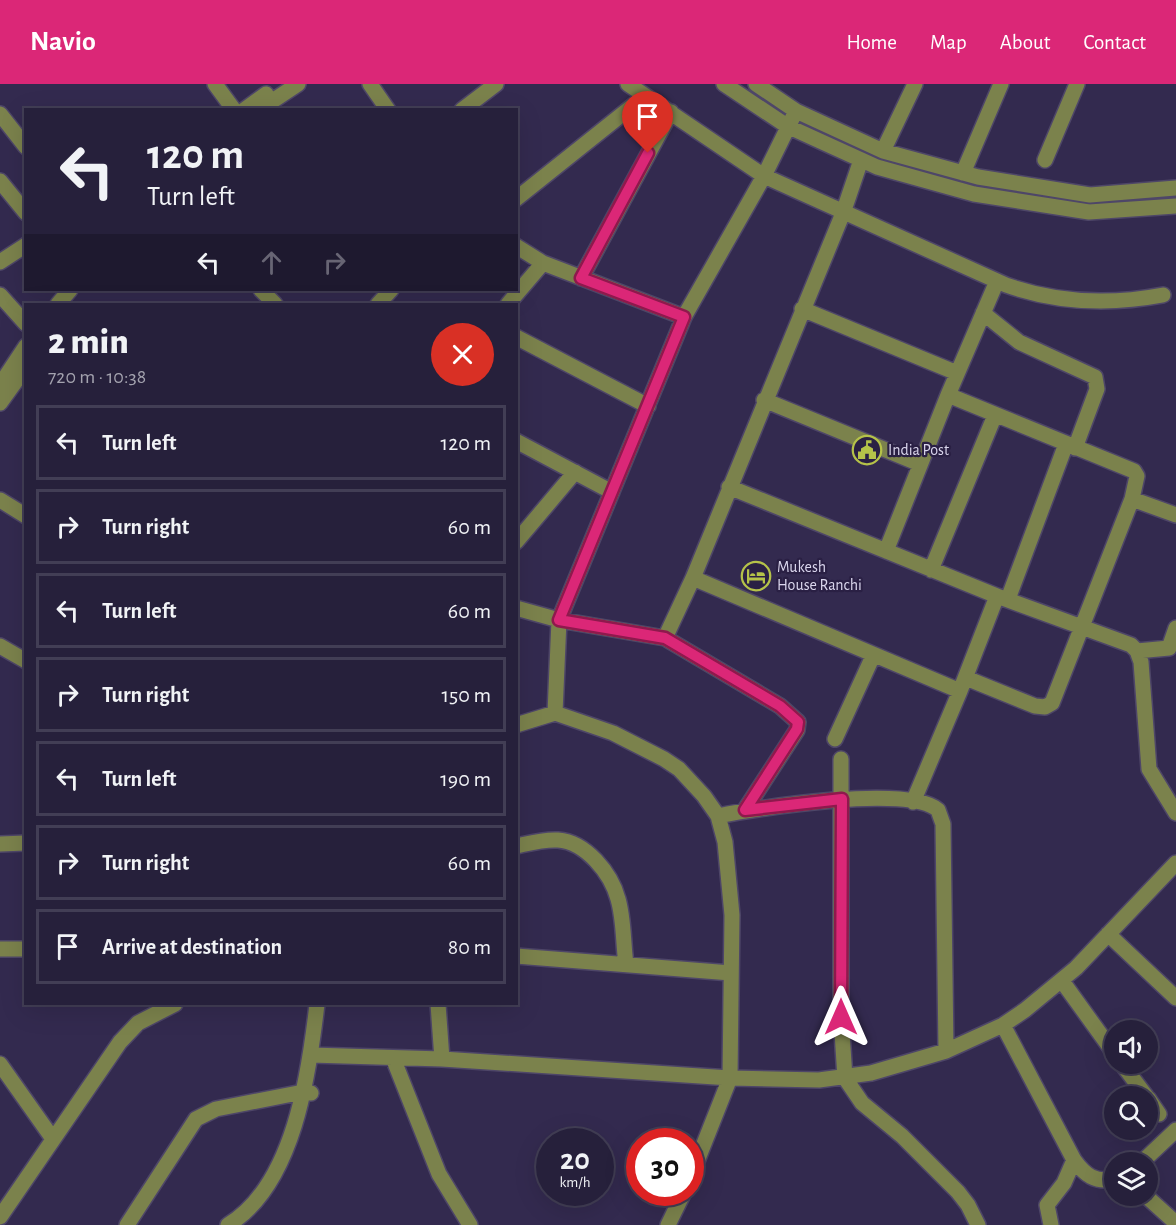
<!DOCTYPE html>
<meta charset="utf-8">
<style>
body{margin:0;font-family:"Alegreya Sans",sans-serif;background:#322d46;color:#f1f3f6;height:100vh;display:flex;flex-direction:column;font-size:22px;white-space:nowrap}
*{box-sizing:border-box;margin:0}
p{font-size:20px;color:#a4a3af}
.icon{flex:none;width:33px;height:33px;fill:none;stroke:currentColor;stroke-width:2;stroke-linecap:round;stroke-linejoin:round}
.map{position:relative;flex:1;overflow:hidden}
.details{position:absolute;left:24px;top:219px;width:494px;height:702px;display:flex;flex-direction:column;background:#26203b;border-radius:0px;box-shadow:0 6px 24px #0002,0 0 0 2px #423e55}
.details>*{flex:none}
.hud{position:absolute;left:24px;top:24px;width:494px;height:183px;border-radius:0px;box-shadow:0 6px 24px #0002,0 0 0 2px #423e55;background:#26203b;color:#f1f3f6;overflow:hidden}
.fabs{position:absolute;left:1104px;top:936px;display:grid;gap:12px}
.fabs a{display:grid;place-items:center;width:54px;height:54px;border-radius:50%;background:#26203b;box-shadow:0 6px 24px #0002,0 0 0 2px #423e55;font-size:30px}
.speed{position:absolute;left:536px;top:1044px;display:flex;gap:12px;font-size:30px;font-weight:700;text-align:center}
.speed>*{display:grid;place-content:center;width:78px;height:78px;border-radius:50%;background:#26203b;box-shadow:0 6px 24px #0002,0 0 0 2px #423e55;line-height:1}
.speed small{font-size:15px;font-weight:400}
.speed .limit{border:9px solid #d22;background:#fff;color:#111}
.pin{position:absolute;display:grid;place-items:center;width:51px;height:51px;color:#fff;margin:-62px -26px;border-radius:50% 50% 50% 0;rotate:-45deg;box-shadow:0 0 6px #0007}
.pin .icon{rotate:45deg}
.me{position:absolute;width:66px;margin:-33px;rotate:0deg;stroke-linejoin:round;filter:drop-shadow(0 0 4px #0008)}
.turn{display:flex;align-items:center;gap:21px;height:126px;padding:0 24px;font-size:27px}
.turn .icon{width:78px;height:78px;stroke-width:2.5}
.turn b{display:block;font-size:42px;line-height:51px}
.lanes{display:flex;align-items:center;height:57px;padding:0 24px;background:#0003;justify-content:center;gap:30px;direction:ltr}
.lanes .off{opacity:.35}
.round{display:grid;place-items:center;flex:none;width:63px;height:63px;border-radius:32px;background:#322d46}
.head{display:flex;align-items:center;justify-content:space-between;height:102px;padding:0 24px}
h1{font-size:36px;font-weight:800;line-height:45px}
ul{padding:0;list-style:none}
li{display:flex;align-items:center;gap:18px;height:75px;margin:0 12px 9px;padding:0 12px;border:3px solid #423e55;border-radius:0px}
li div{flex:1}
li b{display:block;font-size:22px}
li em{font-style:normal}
header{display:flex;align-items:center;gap:36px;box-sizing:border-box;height:84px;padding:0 30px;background:#db2777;color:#fff}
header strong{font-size:28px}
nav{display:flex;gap:33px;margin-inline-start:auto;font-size:21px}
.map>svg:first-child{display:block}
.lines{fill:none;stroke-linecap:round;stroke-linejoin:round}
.minor-casing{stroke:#4e4668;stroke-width:18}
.minor{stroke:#7b824c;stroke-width:15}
.route-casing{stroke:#8e194d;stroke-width:15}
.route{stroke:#db2777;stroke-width:10}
.labels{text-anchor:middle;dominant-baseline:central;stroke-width:4.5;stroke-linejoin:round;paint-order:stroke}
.poi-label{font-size:16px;fill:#dad6ed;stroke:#2a2044;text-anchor:start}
</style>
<header>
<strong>Navio</strong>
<nav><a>Home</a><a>Map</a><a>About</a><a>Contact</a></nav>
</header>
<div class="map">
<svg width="1176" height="1141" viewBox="0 0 1176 1141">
<rect width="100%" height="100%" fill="#332a4f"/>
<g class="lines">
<g class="minor-casing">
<path id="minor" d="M 215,0 L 234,26
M 370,0 L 388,26
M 628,0 L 764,92 L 1006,201 C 1057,219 1110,221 1163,211
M 724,0 L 787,42 L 877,83 L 974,110 L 1089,128 L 1176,122
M 756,0 L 796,27 L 883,67 L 978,93 L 1090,111 L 1176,104
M 244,26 L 266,10
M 259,26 L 298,0
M 462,26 L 496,0
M 0,30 L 26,63
M 883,67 L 915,0
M 1045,76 L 1077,0
M 963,89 L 1001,0
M 0,97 L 26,129
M 516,115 L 645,12
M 516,162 L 543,179 L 684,233
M 0,178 L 26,161
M 581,194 L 671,28
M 261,206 L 275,220
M 0,211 L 26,240
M 58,220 L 70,206
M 378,220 L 391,206
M 508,220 L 543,179
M 802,225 L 957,289
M 983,229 L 1019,258 L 1095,293 L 1097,305 L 1075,364
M 516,253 L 648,322
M 0,301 L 26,262
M 948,311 L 1134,387 L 1137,392 L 1132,415 L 1052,619 L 1045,623 L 1035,622 L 966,594
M 764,316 L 920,380
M 0,319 L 26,283
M 516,357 L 612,408
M 729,403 L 997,512 L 960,607 L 913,718
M 1132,415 L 1176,431
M 0,416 L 26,432
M 516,458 L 575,388
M 886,467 L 948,311 L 997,197
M 931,486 L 995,331
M 693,494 L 960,607
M 997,512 L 1131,561 L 1137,567 L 1141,578 L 1149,685 L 1176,729
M 1008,515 L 1066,360
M 516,524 L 559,536 L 665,554 L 693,494 L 843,129 L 861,76
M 665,554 L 780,622 L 798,638 L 797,646 L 745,726
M 0,562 L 26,577
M 1137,567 L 1169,564 L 1176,544
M 555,629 L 559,536 L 684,233 L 764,92 L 796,27
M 516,641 L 555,629 L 613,649 L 664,675 L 679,685 L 704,712 L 718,732 L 725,758 L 732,831 L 730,994 L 690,1095
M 835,655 L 873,572
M 841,675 L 841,933 L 845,994 L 862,1019 L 902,1052 L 958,1108 L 968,1121 L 978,1141
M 718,732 C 757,724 910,700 938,726 L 943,740 L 946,967
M 0,760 L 26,759
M 516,762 C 530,759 544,755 558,756 C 586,758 611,789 618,815 C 624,835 623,859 626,880
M 1108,850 L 1176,914
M 0,865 L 26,865
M 516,872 L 731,889
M 1062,897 L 1114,969
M 438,920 L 442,975
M 1003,941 L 1074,1076 C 1085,1091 1095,1099 1114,1095
M 311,971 L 442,975 L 730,994 L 819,996 L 871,989 L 946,967 L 1003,941 L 1025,926 L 1076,884 L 1176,779
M 393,974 L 439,1090 L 470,1141
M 0,980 L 53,1055
M 1122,980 L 1146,1012
M 1148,1014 L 1159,1030
M 1142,1078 L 1176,1046
M 1146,1112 L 1176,1139
M 0,1133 L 120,958 L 138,939 L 175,920
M 127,1141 L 196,1035 L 216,1025 L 303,1008 L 311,1009
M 228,1141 C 294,1101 309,990 317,920
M 668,1141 L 684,1108
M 1051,1141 L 1047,1121 L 1064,1099 L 1074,1076"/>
</g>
<use href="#minor" class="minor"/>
</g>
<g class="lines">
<g class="route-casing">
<path id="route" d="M 648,69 L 581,194 L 684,233 L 559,536 L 665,554 L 780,622 L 798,638 L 797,645 L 745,726 L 842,715 L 841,933"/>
</g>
<use href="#route" class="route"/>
</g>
<defs>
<g id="civic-ring" transform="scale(1.5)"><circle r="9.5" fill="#2a2044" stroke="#b5c249" stroke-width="1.5"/><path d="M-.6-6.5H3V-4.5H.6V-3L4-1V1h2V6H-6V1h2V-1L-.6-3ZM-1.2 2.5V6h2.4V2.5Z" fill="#b5c249"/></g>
<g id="hotel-ring" transform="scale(1.5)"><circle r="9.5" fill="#2a2044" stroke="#b5c249" stroke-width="1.5"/><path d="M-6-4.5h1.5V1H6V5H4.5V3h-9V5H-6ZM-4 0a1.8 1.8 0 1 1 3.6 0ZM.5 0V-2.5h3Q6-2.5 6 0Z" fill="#b5c249"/></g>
</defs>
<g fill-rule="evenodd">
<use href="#civic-ring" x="867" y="366"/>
<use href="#hotel-ring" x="756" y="492"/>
</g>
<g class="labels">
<g class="poi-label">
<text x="888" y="366">India Post</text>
<text x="777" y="483">Mukesh<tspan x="777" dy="18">House Ranchi</tspan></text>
</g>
</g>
</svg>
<div class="fabs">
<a><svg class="icon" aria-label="sound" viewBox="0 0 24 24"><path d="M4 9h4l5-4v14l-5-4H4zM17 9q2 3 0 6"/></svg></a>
<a><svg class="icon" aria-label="search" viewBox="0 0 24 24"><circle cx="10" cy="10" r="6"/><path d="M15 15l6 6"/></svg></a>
<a><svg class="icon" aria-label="layers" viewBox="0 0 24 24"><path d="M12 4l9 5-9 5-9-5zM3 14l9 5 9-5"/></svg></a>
</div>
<div class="speed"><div>20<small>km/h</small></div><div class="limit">30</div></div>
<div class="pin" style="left:648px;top:69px;background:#d93025"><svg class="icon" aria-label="arrive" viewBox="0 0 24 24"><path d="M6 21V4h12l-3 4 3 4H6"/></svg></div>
<svg class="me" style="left:841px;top:933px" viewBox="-20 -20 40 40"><path d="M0-17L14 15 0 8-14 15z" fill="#db2777" stroke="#fff" stroke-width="4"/></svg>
<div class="hud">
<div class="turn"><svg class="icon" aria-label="left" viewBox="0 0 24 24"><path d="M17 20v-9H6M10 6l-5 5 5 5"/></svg><div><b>120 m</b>Turn left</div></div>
<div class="lanes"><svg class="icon" aria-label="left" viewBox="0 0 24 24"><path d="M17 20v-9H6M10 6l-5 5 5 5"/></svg><svg class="icon off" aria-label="ahead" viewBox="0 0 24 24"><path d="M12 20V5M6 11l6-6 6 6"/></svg><svg class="icon off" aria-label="right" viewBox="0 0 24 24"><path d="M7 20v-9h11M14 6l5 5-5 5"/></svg></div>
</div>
<section class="details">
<div class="head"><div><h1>2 min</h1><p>720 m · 10:38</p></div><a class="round" style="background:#d93025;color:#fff"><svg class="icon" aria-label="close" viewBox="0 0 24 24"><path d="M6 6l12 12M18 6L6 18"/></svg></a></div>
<ul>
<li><svg class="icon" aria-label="left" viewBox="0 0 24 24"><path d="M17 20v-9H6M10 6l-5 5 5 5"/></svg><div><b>Turn left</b></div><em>120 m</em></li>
<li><svg class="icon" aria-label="right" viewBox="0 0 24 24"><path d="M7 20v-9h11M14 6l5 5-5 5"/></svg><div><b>Turn right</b></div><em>60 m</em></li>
<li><svg class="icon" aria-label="left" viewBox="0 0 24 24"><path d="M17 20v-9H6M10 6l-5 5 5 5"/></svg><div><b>Turn left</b></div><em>60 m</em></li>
<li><svg class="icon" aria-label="right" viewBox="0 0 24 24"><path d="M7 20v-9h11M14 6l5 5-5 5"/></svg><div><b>Turn right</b></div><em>150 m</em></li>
<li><svg class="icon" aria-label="left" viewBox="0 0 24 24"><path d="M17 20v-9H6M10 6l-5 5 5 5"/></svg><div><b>Turn left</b></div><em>190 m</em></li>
<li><svg class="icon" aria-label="right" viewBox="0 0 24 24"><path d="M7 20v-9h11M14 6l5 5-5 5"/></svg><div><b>Turn right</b></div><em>60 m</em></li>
<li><svg class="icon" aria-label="arrive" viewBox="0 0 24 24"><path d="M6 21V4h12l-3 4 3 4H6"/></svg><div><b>Arrive at destination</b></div><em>80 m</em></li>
</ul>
</section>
</div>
